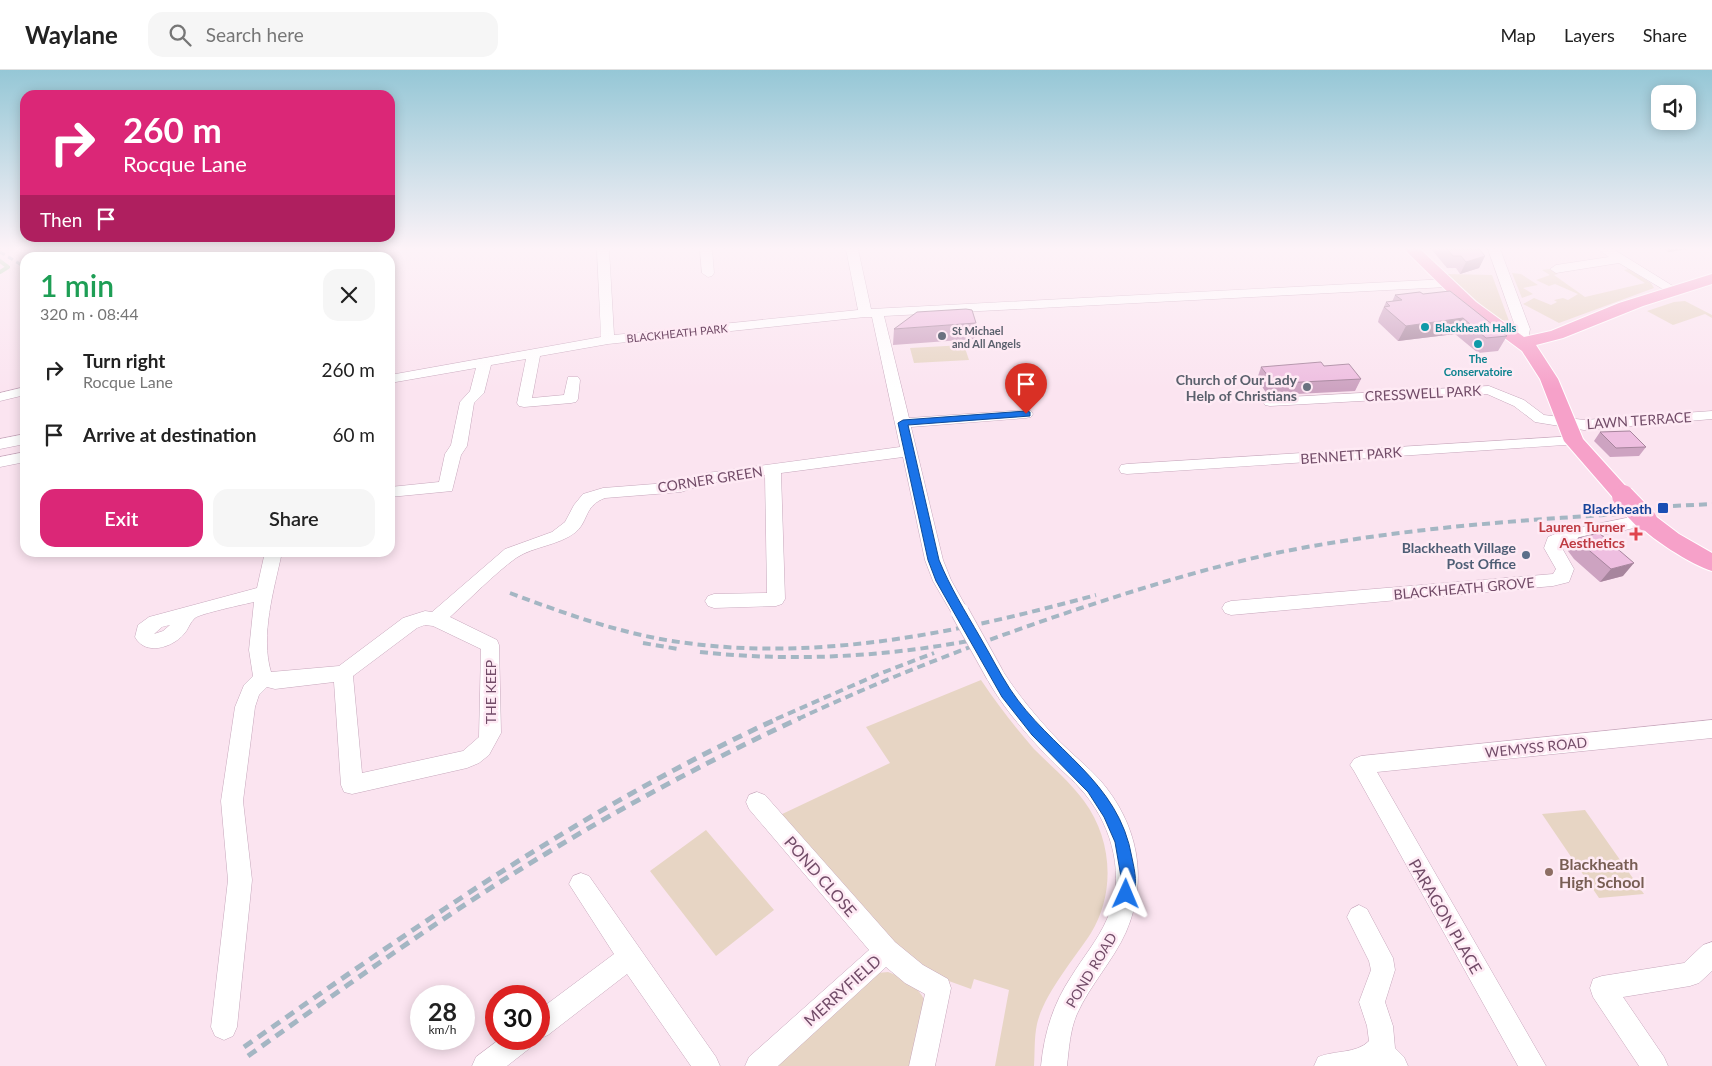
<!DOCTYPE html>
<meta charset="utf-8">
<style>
body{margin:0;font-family:Lato,sans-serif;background:#f6f6f6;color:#222;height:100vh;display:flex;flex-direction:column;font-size:19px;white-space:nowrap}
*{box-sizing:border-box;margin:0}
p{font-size:16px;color:#767676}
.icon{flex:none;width:28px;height:28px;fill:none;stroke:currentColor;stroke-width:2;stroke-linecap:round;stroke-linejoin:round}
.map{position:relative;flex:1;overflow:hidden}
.drawer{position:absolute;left:20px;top:182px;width:375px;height:305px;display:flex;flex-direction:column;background:#fff;border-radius:15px;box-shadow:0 2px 12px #0003}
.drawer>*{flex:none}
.top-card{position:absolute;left:20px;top:20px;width:375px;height:152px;border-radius:15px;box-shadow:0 2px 12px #0003;background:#db2777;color:#fff;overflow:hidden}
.controls{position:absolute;left:1651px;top:15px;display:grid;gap:10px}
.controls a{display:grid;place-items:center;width:45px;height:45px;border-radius:10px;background:#fff;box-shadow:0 2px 12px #0003;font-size:25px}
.speed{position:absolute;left:410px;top:915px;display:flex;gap:10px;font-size:25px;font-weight:700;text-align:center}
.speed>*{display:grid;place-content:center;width:65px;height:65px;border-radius:50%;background:#fff;box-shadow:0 2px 12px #0003;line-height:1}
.speed small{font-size:12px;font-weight:400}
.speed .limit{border:8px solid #d22;background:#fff;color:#111}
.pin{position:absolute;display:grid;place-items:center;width:42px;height:42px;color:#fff;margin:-51px -21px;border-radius:50% 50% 50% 0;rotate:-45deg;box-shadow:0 0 5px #0007}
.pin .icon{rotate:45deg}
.me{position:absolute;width:55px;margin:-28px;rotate:1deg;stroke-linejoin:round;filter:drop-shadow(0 0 4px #0008)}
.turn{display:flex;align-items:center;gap:18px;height:105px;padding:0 20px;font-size:22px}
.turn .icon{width:65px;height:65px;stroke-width:2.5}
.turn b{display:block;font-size:35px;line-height:42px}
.then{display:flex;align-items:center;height:48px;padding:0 20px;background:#0003;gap:10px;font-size:19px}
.round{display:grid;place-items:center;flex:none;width:52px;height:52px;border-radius:15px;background:#f6f6f6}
.head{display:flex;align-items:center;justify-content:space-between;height:85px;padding:0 20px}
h1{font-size:30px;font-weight:600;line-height:38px;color:#1e9e55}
.cta{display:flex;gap:10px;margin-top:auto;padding:10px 20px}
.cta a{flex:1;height:58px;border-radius:15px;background:#db2777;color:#fff;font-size:20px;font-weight:600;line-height:58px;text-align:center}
.cta a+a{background:#f6f6f6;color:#222}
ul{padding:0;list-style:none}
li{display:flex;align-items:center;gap:15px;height:65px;padding:0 20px}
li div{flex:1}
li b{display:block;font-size:19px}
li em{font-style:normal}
header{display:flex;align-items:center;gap:30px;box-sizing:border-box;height:70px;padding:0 25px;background:#fff;border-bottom:1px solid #e0e0e0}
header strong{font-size:24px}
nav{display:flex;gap:28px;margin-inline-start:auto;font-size:18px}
.search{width:350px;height:45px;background:#f6f6f6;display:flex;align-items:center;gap:12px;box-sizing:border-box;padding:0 18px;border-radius:15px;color:#767676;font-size:19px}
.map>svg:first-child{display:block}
.green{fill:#e7d5c4}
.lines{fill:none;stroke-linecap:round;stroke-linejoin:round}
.stream{stroke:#a1d4a4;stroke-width:4}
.minor-casing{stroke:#c7a7bc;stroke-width:1}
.major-casing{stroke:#fff;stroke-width:2}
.minor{fill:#fff;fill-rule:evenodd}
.major{fill:#f6a1c9;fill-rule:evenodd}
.rail-far2{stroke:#a4b6c3;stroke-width:3;stroke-dasharray:5.5 4;stroke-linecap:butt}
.rail-far1{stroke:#a4b6c3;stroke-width:4;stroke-dasharray:8 5;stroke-linecap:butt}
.rail{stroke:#a4b6c3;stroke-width:5;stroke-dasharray:10 7;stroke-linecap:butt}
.minor-bridge-casing{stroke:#c7a7bc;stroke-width:19;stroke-linecap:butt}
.major-bridge-casing{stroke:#fff;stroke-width:24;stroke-linecap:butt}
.minor-bridge{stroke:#fff;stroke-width:18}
.major-bridge{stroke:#f6a1c9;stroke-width:22}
.wall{fill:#cda3c1}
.shaded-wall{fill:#a7859d}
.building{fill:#eebee0;stroke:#a7859d}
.route{fill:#1a73e8;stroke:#114b97}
.culture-dot{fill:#0f9aa8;stroke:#feeaf4;stroke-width:2}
.worship-dot{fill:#6b7280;stroke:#feeaf4;stroke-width:2}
.transit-dot{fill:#1a4fb4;stroke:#feeaf4;stroke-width:2}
.health-dot{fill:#e0444e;stroke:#feeaf4;stroke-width:2}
.service-dot{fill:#5c6f8a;stroke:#feeaf4;stroke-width:2}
.education-dot{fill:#8d6e63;stroke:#feeaf4;stroke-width:2}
.labels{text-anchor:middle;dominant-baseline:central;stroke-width:5;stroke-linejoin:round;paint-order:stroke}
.far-culture-label{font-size:11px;font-weight:bold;fill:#0d838f;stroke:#feeaf4;text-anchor:start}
.far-worship-label{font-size:11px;font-weight:bold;fill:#5b616d;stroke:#feeaf4;text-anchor:start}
.far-street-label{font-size:11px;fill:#724c68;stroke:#feeaf4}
.worship-label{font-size:14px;font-weight:bold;fill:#5b616d;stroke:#feeaf4;text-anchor:end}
.street-label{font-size:14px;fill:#724c68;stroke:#feeaf4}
.transit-label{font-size:14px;font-weight:bold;fill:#164399;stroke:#feeaf4;text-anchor:end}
.health-label{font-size:14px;font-weight:bold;fill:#be3a42;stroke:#feeaf4;text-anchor:end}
.service-label{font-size:14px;font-weight:bold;fill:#4e5e75;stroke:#feeaf4;text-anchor:end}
.near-education-label{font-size:16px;font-weight:bold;fill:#785e54;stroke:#feeaf4;text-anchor:start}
.near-street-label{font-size:16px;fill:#724c68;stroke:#feeaf4}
</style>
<header>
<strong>Waylane</strong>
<div class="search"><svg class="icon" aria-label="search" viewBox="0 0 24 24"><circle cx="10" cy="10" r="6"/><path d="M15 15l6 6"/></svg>Search here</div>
<nav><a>Map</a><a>Layers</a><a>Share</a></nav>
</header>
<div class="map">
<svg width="1712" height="996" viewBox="0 0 1712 996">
<rect width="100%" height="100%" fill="#fbe4f0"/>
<path class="green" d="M 1550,199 L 1558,204 L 1554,205 L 1585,227 L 1645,213 L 1624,200 L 1629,199 L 1651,213 L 1654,218 L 1559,253 L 1523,234 L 1534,228 L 1551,235 L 1557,232 L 1554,230 L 1563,228 L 1568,230 L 1578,224 L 1555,214 L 1549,216 L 1536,210 L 1550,205 L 1542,200 Z
M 1512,203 L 1521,204 L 1538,215 L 1523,218 L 1533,224 L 1522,228 Z
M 1447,204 L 1492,205 L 1509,251 L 1498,250 Z
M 1685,231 L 1712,245 L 1712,248 L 1705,244 L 1673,255 L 1647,241 L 1674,232 Z
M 964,275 L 969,290 L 914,293 L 910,278 Z
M 981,610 C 997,634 1015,657 1034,679 C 1051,696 1070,712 1084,731 C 1112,769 1116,822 1091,863 C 1074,889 1044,924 1037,954 C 1034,968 1035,982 1034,996 L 995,996 L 1009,920 L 974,909 L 971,919 L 946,910 L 901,883 L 778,746 L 890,693 L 866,657 Z
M 1585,740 L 1644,824 L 1599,828 L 1542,744 Z
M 706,760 L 774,840 L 716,886 L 650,801 Z
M 888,902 C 903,907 921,918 926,934 L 913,996 L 773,996 L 878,903 Z"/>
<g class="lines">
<path class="stream" d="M 0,191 L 8,197 L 0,202"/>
<g class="minor-casing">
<path id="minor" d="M 318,179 L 332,179 L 323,188 L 309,188 Z
M 597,179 L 609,179 L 614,265 L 858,240 L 846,179 L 858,179 L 871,239 L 1447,209 L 1453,213 L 1447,217 L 884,246 L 909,348 L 1026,340 L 1031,341 L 1033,344 L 1031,347 L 1026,348 L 911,357 L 943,490 L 951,510 L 969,542 L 966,547 L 960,549 L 954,547 L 933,511 L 925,490 L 903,387 L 781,403 L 785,529 L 782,534 L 776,536 L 714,538 L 708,536 L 705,531 L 708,526 L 714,524 L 767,523 L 765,405 L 709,413 L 681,422 L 605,428 C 584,436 589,450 576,462 C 558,476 534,476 516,488 C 494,504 470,529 450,547 L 497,570 L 499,575 L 501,663 L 489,685 L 479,693 L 467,698 L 352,724 L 344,722 L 341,715 L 334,612 L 275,619 L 267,617 L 259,625 L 255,637 L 243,731 L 252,810 L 237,957 L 233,966 L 224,970 L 215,966 L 211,957 L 228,810 L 221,731 L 235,637 L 244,615 L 253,606 L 249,580 L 254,532 C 245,534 199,544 195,548 C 190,552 188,560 184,564 C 172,578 145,586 135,567 L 138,555 L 149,547 L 257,518 L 265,482 L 282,482 C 274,520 260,565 271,602 L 339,596 L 403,548 L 425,541 L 432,542 L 505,479 L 552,462 L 565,452 L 574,435 L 583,424 L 603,418 L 680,412 L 707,403 L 900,377 L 872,247 L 865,247 L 608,274 L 540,286 L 532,328 L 564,325 L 568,307 L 578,307 L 580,310 L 578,329 L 576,332 L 571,333 L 524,337 L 519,336 L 517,333 L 526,289 L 491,295 L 484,323 L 474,333 L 467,376 L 461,385 L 452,421 L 390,427 L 390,417 L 439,412 L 445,384 L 451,375 L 460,332 L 470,321 L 476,298 L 390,313 L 390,305 L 601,267 ZM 170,555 L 163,561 L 154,564 L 162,557 ZM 425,555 L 433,556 L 481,579 L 479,667 L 463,681 L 362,703 L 353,606 L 417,558 Z
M 700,179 L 712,179 L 714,203 L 712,206 L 708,207 L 702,203 Z
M 1488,179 L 1500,179 L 1530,259 L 1527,275 L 1517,275 L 1515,272 L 1516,259 Z
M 1598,179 L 1613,179 L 1681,221 L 1675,225 L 1671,224 L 1619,193 L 1556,203 L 1550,199 L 1556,195 L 1609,187 Z
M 109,180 L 131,185 L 133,188 L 105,187 L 103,184 L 105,181 Z
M 1489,316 L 1524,330 L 1544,345 L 1584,350 L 1712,341 L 1712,349 L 1584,360 L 1535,352 L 1514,336 L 1487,324 L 1270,336 L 1265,335 L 1263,332 L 1265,329 L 1270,328 Z
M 25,317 L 25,325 L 0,331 L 0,323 Z
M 25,364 L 25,374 L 0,379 L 0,369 Z
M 1574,366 L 1579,368 L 1582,371 L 1579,374 L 1127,404 L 1121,403 L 1119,399 L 1121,395 L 1127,394 Z
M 25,382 L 25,392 L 0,397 L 0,387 Z
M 1646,444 L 1652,446 L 1654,450 L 1652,454 L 1562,474 L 1562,478 L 1574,499 L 1569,512 L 1553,516 L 1231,545 L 1225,543 L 1222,538 L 1225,533 L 1231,531 L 1553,504 L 1556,499 L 1544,478 L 1548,467 L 1562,461 Z
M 995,597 L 1002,600 C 1018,625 1038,649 1059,671 C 1072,684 1087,696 1100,710 C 1138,754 1149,809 1126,862 C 1113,891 1090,915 1077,944 C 1070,960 1069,979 1067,996 L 1041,996 C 1044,964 1053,934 1071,907 C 1083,887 1098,870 1107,849 C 1126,808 1113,758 1085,724 C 1073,709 1058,698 1045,684 C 1023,660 1000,634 985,605 L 988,600 Z
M 1712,650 L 1712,668 L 1377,702 L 1546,996 L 1518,996 L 1354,701 L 1350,695 L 1354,689 L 1361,686 Z
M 757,722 L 765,725 L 895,872 L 923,895 L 948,909 L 951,918 L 935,996 L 909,996 L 925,924 L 905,913 L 886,897 L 778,996 L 745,996 L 749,987 L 869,880 L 749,739 L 746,732 L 749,725 Z
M 581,803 L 589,806 L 716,987 L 720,996 L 691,996 L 627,904 L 548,965 L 539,969 L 539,940 L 614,884 L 569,814 L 573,806 Z
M 1359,835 L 1367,839 L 1393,888 L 1395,900 L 1385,932 L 1393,956 L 1395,978 L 1404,987 L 1408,996 L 1314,996 L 1318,987 C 1335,980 1356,984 1369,971 L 1367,956 L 1359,932 L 1371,900 L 1369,891 L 1347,847 L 1351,839 Z
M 1712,872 L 1712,901 L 1699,913 L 1690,916 L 1623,927 L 1664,987 L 1668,996 L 1639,996 L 1593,927 L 1590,918 L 1593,909 L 1602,906 L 1684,893 L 1703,875 Z
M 500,969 L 534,969 L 530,978 L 507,996 L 472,996 L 476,987 Z"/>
</g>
<g class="major-casing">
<path id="major" d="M 1404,179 L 1420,179 L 1476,232 L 1524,267 L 1551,261 L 1619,233 L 1712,204 L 1712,214 L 1643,236 L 1563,268 L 1536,275 L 1558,309 L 1583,369 L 1630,421 L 1633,426 L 1630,431 L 1623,433 L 1616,431 L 1564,371 L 1540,309 L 1522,281 L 1464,238 Z
M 1646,443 L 1654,445 L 1679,464 L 1712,483 L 1712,501 C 1694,496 1645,466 1635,450 L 1638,445 Z"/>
</g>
<use href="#minor" class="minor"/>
<use href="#major" class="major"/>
<path class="rail-far2" d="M 0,182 L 25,197"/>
<path class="rail-far1" d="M 1673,436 L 1712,434
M 510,523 C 558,541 605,558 655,568 C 803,596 953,564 1096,525
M 643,573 L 678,579
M 700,582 C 793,592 883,587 974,570
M 776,649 L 879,604 L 934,583
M 798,649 C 890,606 985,570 1081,538 C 1145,517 1210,497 1276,483 C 1389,460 1505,451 1621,444"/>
<path class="rail" d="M 244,977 C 415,857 588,735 779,648
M 248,986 C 346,916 444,845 547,783 C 629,733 714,688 800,648"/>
<g class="minor-bridge-casing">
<path id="minor-bridge" d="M 960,542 L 995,605"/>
</g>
<g class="major-bridge-casing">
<path id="major-bridge" d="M 1623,426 L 1646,450"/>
</g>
<use href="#minor-bridge" class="minor-bridge"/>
<use href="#major-bridge" class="major-bridge"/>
</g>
<path class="wall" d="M 1432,179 L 1479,179 L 1485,186 L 1479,198 L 1460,204 L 1456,198 L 1447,198 L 1432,180 Z
M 1663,179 L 1688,179 L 1668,182 Z
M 1423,224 L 1507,266 L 1498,281 L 1478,283 L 1455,264 L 1398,271 L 1378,252 L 1379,248 L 1386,232 L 1392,232 L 1395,225 Z
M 976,253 L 975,269 L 893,275 L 894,259 Z
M 1324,296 L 1361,309 L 1355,321 L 1277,325 L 1276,323 L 1267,324 L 1257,309 L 1261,297 Z
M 1600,362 L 1646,377 L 1639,386 L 1610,387 L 1594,371 Z
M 1578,468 L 1623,506 L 1600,512 L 1574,489 L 1568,481 Z"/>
<path class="shaded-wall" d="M 1669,179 L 1688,179 L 1668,182 Z
M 1485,186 L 1479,198 L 1460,204 L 1466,192 Z
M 1463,248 L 1455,264 L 1398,271 L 1406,256 Z
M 1634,493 L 1623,506 L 1600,512 L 1611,499 Z"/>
<path class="building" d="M 1447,179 L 1479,179 L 1485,186 L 1466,192 L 1461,186 L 1453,186 Z
M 1450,221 L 1507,266 L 1486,268 L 1463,248 L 1406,256 L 1384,237 L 1390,236 L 1386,232 L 1402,230 L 1395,225 L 1420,222 L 1423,224 Z
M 966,239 L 972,240 L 976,253 L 894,259 L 917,242 Z
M 1321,292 L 1324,296 L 1349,294 L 1361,309 L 1282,313 L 1280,310 L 1272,311 L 1261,297 Z
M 1630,361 L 1646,377 L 1616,378 L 1600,362 Z
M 1599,463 L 1634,493 L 1611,499 L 1584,476 L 1578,468 Z"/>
<linearGradient id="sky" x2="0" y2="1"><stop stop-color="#95c7d6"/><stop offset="0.56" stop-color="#fdf3f8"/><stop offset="1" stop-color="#fdf3f8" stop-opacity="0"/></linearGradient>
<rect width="1712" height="319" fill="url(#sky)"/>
<path class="route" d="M 1026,341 L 1030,342 L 1030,346 L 908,355 L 939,490 C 950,517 965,541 980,567 C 990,584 999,602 1010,619 C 1050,680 1119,710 1132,788 C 1135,802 1138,815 1132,829 L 1126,831 L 1121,829 L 1119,824 L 1121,807 L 1115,772 L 1104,747 L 1088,722 L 1032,665 L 1002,627 L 936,511 L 928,490 L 898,353 L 903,350 Z"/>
<g class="culture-dot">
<circle cx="1425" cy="257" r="5"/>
<circle cx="1478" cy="274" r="5"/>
</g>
<g class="worship-dot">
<circle cx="942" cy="266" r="5"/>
<circle cx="1307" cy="317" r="5"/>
</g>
<rect class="transit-dot" x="1657" y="432" width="12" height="12" rx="2.5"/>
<path class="health-dot" d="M1633.5 456.5h5v5h5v5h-5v5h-5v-5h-5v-5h5z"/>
<circle class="service-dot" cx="1526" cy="485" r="5"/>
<circle class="education-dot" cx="1549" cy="802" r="5"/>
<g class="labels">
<g class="far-culture-label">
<text x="1435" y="257">Blackheath Halls</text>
<text x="1478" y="288" text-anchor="middle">The<tspan x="1478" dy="13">Conservatoire</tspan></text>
</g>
<g class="far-worship-label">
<text x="952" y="260">St Michael<tspan x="952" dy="13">and All Angels</tspan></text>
</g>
<g class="far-street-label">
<text transform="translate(677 263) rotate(-6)">BLACKHEATH PARK</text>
</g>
<g class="worship-label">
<text x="1297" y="309">Church of Our Lady<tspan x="1297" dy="16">Help of Christians</tspan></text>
</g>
<g class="street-label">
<text transform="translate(1423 323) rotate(-3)">CRESSWELL PARK</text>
<text transform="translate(1639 350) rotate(-4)">LAWN TERRACE</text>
<text transform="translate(1351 385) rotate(-4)">BENNETT PARK</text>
<text transform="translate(710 409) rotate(-9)">CORNER GREEN</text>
<text transform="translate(1464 518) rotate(-5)">BLACKHEATH GROVE</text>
<text transform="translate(490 622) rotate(-90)">THE KEEP</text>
<text transform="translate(1536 677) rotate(-6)">WEMYSS ROAD</text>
<text transform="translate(1091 900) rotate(-59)">POND ROAD</text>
</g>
<g class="transit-label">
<text x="1652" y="438">Blackheath</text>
</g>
<g class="health-label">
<text x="1625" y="456">Lauren Turner<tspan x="1625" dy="16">Aesthetics</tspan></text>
</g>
<g class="service-label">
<text x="1516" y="477">Blackheath Village<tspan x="1516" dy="16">Post Office</tspan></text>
</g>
<g class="near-education-label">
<text x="1559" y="793">Blackheath<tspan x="1559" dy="18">High School</tspan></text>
</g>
<g class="near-street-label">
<text transform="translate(821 806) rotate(49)">POND CLOSE</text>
<text transform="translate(1446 846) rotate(60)">PARAGON PLACE</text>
<text transform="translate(842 920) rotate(-42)">MERRYFIELD</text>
</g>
</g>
</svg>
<div class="controls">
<a><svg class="icon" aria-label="sound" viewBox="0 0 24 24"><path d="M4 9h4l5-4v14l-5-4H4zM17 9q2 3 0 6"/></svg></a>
</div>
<div class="speed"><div>28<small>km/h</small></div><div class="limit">30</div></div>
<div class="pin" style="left:1026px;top:344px;background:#d93025"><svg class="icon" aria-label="arrive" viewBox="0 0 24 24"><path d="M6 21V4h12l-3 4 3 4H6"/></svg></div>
<svg class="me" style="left:1126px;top:824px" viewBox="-20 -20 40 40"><path d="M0-17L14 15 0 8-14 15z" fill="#1a73e8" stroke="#fff" stroke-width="4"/></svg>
<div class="top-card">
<div class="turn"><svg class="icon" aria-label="right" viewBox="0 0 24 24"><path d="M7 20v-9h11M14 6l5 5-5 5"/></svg><div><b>260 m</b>Rocque Lane</div></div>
<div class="then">Then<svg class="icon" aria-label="arrive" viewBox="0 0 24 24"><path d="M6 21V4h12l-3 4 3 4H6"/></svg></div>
</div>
<section class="drawer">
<div class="head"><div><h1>1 min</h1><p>320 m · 08:44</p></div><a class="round"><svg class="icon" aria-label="close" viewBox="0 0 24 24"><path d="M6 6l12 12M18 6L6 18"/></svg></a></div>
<ul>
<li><svg class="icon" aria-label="right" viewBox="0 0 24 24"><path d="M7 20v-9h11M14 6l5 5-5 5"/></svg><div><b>Turn right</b><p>Rocque Lane</p></div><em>260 m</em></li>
<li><svg class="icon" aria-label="arrive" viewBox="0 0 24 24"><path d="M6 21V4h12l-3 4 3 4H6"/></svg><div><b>Arrive at destination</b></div><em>60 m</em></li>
</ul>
<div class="cta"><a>Exit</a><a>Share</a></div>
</section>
</div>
